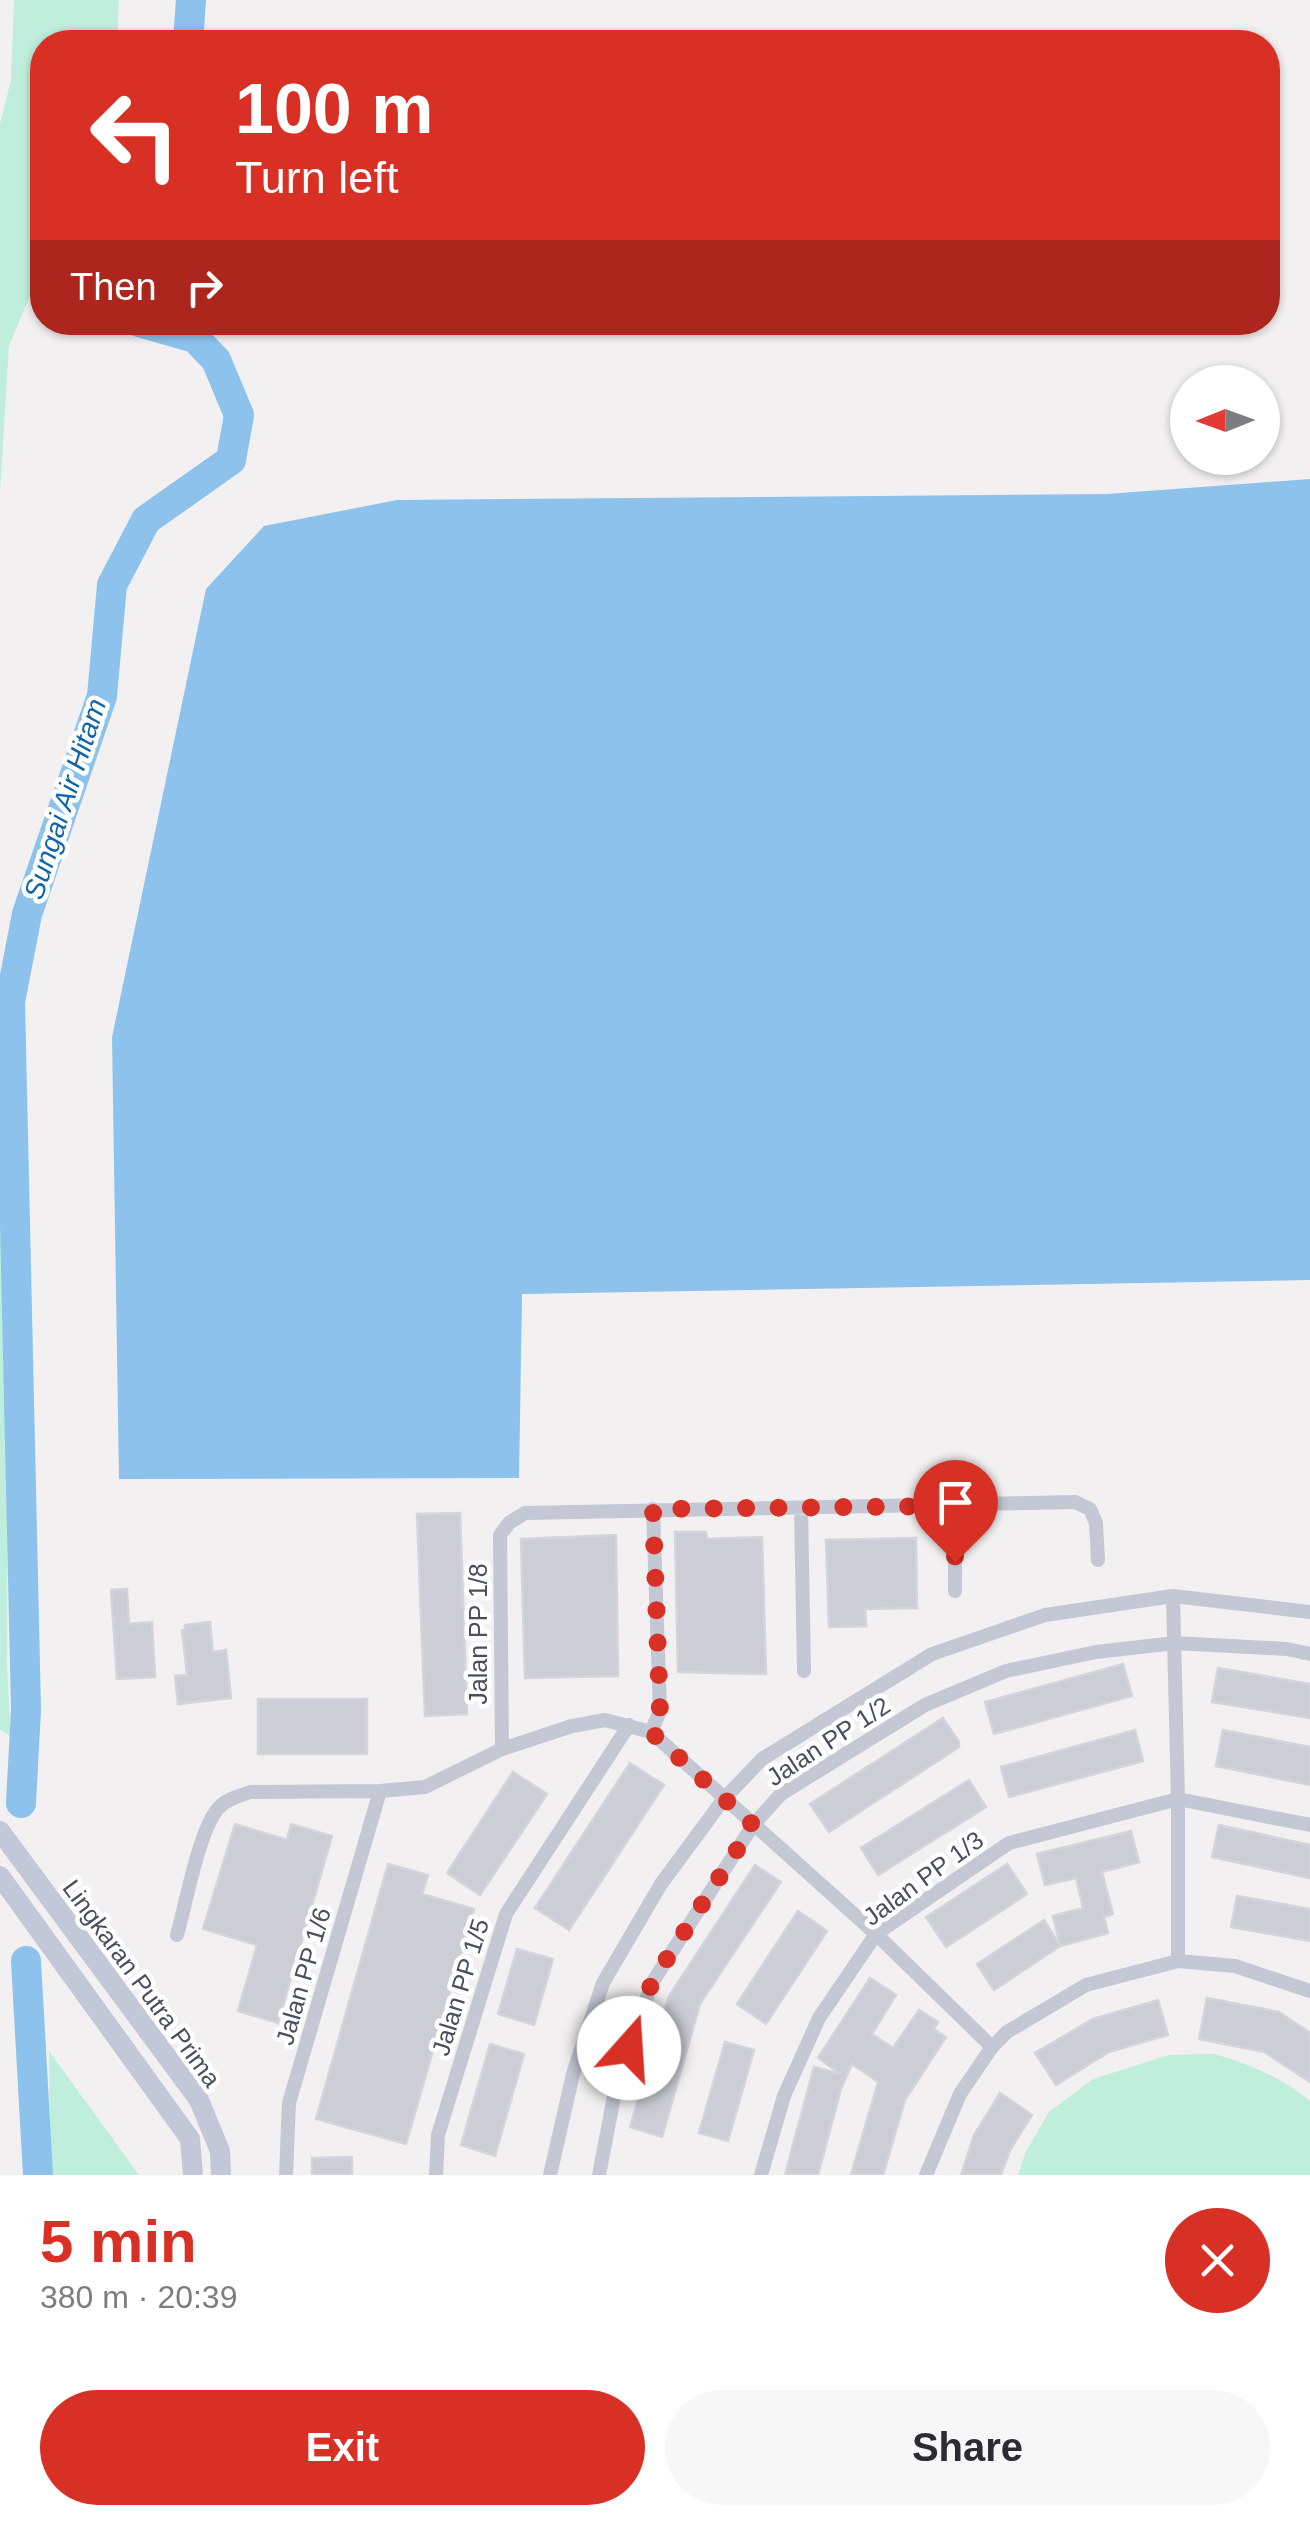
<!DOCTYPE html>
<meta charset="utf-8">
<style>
body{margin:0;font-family:Arial,sans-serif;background:#f7f7f7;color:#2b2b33;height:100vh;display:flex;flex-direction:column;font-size:38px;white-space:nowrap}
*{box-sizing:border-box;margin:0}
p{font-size:32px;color:#7c7c81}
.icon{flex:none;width:55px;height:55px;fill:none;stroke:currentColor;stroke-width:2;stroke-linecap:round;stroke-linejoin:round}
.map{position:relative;height:2175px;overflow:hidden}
.panel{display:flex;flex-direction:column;background:#fff;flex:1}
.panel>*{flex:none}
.guide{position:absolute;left:30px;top:30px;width:1250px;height:305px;border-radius:40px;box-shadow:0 2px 8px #0004;background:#d93025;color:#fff;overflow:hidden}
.needle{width:65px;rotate:269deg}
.tools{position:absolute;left:1170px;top:365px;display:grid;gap:20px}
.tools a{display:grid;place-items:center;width:110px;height:110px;border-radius:50%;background:#fff;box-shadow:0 2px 8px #0004;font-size:50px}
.pin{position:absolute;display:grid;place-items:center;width:85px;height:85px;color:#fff;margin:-102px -42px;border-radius:50% 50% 50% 0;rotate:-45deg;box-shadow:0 0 10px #0007}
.pin .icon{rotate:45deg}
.me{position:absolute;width:110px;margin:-55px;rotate:19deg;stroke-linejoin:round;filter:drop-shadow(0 0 8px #0008)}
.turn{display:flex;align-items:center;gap:35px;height:210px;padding:0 40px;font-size:45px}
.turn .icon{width:130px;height:130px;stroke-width:2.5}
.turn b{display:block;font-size:70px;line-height:85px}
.then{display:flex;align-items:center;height:95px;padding:0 40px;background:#0003;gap:20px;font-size:38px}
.round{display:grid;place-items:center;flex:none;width:105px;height:105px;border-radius:52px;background:#f7f7f7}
.head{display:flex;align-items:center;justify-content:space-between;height:170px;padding:0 40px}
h1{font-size:60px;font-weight:800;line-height:75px;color:#d93025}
.action{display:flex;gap:20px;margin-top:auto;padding:20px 40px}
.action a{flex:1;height:115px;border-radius:60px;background:#d93025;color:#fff;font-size:40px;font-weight:800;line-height:115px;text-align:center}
.action a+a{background:#f7f7f7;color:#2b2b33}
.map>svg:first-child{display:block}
.green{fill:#bfefdc}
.water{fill:#8cc2eb}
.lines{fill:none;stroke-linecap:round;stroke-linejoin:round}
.river{stroke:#8cc2eb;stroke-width:30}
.building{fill:#cccdd5;stroke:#d4d4db;stroke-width:2.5}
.street{stroke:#c3c8d4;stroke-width:14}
.secondary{stroke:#c2c8d8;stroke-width:20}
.route{stroke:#d93025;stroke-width:18;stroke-dasharray:0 32.4}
.labels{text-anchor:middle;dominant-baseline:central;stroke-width:9;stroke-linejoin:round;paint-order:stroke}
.street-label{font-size:25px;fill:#484e5d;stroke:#fff}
.water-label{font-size:28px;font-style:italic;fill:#0e65aa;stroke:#fff}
</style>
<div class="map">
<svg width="1310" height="2175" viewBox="0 0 1310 2175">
<rect width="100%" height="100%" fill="#f2f0f0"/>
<path class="green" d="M 14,0 L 119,0 L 117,42 L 42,42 L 42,267 L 9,346 L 0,492 L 0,124 L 11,80 Z
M 0,1079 L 8,1341 L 7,1667 L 11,1736 L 0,1730 Z
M 49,2051 L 139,2175 L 50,2175 Z
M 1215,2054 C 1251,2065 1281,2077 1310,2101 L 1310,2175 L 1018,2175 L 1026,2151 L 1049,2112 L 1093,2079 L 1169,2055 Z"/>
<path class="water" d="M 1310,479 L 1310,1280 L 522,1294 L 519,1478 L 119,1479 L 112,1037 L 206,589 L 264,526 L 397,500 L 1107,494 Z"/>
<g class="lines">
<path class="river" d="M 188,42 L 191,0
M 21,1803 L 26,1710 L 10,1002 L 27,914 L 102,696 L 112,585 L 146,520 L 231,460 L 239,415 L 216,360 L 195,338 L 139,322
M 26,1961 L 38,2175"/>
</g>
<path class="building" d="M 460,1513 L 467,1714 L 425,1716 L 417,1514 Z
M 675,1532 L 706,1532 L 707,1539 L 762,1537 L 766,1674 L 678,1672 Z
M 616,1535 L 618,1676 L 525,1678 L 521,1539 Z
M 916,1538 L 917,1608 L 865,1609 L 866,1626 L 829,1627 L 826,1540 Z
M 127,1589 L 129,1624 L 152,1622 L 155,1677 L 117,1679 L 111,1590 Z
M 210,1622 L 213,1652 L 226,1650 L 231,1698 L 178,1704 L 175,1676 L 187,1675 L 182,1630 L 185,1629 L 185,1625 Z
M 1123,1664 L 1132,1696 L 994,1734 L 985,1702 Z
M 1218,1668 L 1310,1684 L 1310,1718 L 1212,1702 Z
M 258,1699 L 367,1699 L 367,1754 L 258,1754 Z
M 943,1718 L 959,1742 L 959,1747 L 829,1832 L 810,1804 Z
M 1135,1730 L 1143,1761 L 1009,1797 L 1001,1767 Z
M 1223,1730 L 1310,1747 L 1310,1785 L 1216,1766 Z
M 630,1763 L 664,1785 L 569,1930 L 535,1908 Z
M 513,1772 L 547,1794 L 480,1895 L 447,1873 Z
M 969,1780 L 986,1807 L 878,1875 L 861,1848 Z
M 235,1824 L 287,1840 L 291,1824 L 332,1836 L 278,2023 L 238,2011 L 257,1945 L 203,1929 Z
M 1219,1825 L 1310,1845 L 1310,1878 L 1212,1857 Z
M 1131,1831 L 1139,1862 L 1102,1872 L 1113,1914 L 1104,1917 L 1108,1933 L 1060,1946 L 994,1990 L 977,1964 L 1044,1920 L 1060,1946 L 1053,1916 L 1083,1908 L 1076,1878 L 1045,1885 L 1037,1854 Z
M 388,1864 L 428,1875 L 422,1894 L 474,1909 L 406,2144 L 316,2119 Z
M 1007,1864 L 1027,1894 L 946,1947 L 926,1917 Z
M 755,1865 L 781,1882 L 700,2004 L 662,2137 L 630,2127 L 669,1996 Z
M 1237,1896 L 1310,1909 L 1310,1941 L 1231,1927 Z
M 798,1911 L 827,1931 L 766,2024 L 737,2004 Z
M 517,1949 L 553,1959 L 534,2025 L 498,2014 Z
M 870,1978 L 896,1995 L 872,2034 L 893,2048 L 919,2010 L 938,2022 L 934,2029 L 946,2037 L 905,2100 L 883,2175 L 851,2175 L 878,2082 L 852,2064 L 841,2089 L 818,2175 L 785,2175 L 814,2067 L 841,2074 L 818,2058 Z
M 1207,1998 L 1279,2012 L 1310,2033 L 1310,2082 L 1264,2052 L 1199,2039 Z
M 1158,2000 L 1168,2035 L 1109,2052 L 1056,2085 L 1035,2053 L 1093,2019 Z
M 725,2042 L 754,2050 L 728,2141 L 699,2133 Z
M 490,2044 L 524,2054 L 495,2156 L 461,2145 Z
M 1000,2093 L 1032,2115 L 1010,2150 L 1001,2175 L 961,2175 L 974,2135 Z
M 352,2157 L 352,2175 L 312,2175 L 312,2158 Z"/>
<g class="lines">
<path class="street" d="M 955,1506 L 955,1591
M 801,1508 L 804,1671
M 1173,1596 L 1178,1799 L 1178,1961
M 651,1732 L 660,1711 L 653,1509
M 502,1749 L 500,1535 L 509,1523 L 525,1513 L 1075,1502 L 1090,1509 L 1096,1523 L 1098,1560
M 177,1935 C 186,1903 198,1836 216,1811 C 224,1800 238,1796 251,1792 L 380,1791 L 425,1787 L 502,1749 L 572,1726 L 605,1720 L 651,1732 L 876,1934 L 992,2047
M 286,2175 L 289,2103 L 380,1791
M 436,2175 L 438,2135 L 506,1914 L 629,1725
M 550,2175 L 573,2074 L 603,1983 L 661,1884 L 723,1800 L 762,1759 L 932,1654 L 1045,1615 L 1173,1596 L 1310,1612
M 599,2175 L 617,2081 L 652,1983 L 753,1825 L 781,1794 L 925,1705 L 1006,1671 L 1096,1652 L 1175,1643 L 1287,1649 L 1310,1654
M 761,2175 L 784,2096 L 819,2018 L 876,1934 L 1009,1843 L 1178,1799 L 1310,1825
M 926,2175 L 960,2094 L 992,2047 L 1007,2032 L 1086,1985 L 1178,1961 L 1235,1966 L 1310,1991"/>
<path class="secondary" d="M 0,1831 L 199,2100 L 220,2151 L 221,2175
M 0,1876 L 190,2139 L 193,2175"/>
</g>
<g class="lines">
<path class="route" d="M 629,2048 L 652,1982 L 753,1825 L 651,1732 L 660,1712 L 653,1509 L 955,1506 L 955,1562"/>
</g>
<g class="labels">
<g class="street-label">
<text transform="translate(478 1634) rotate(-90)">Jalan PP 1/8</text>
<text transform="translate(828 1741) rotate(-33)">Jalan PP 1/2</text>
<text transform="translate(923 1878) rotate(-36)">Jalan PP 1/3</text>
<text transform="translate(303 1976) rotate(-74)">Jalan PP 1/6</text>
<text transform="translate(142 1983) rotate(54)">Lingkaran Putra Prima</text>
<text transform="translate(460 1987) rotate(-73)">Jalan PP 1/5</text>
</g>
<g class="water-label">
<text transform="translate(65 799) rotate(-72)">Sungai Air Hitam</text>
</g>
</g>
</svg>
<div class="tools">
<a><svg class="needle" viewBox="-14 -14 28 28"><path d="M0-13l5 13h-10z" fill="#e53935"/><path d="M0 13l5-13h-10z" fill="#7c7c81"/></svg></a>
</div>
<div class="pin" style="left:955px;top:1562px;background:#d93025"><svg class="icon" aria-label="arrive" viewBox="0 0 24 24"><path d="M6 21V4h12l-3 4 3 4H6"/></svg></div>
<svg class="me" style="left:629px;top:2048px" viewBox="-20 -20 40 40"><circle r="19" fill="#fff"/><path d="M0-13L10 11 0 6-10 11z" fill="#d93025"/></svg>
<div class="guide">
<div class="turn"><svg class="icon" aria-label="left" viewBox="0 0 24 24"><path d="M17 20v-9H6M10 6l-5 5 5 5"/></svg><div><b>100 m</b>Turn left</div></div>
<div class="then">Then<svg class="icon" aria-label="right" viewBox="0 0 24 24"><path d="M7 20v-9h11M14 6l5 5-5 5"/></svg></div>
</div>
</div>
<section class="panel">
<div class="head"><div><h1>5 min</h1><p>380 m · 20:39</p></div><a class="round" style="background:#d93025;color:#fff"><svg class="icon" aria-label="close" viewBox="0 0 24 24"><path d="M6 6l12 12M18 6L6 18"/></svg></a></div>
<div class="action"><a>Exit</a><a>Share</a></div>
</section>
